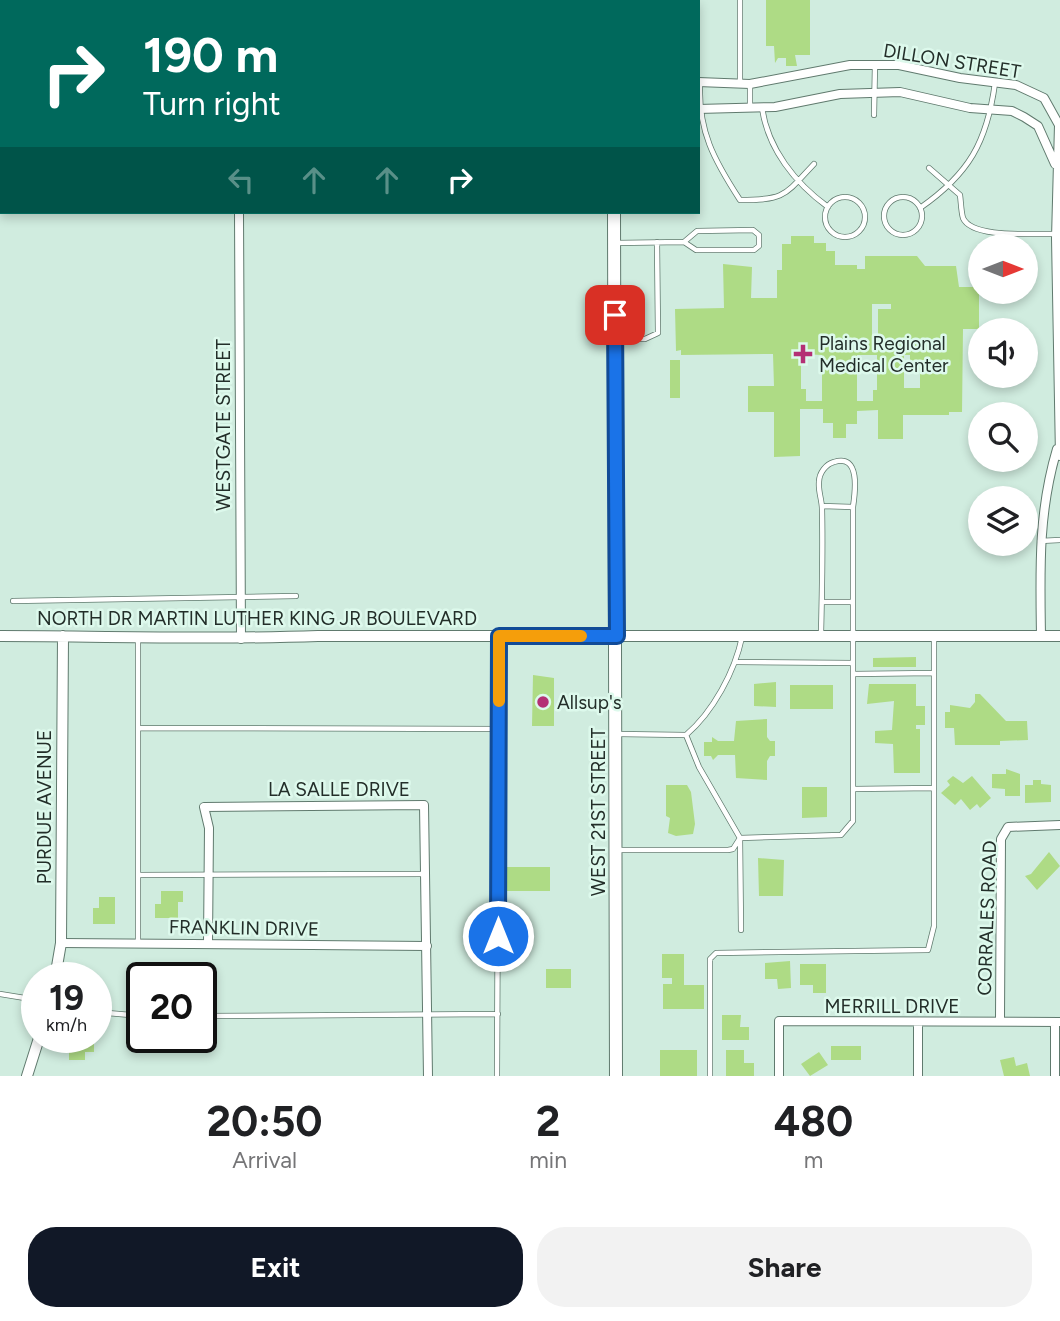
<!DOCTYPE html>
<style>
body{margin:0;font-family:Figtree,sans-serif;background:#f2f2f2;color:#202124;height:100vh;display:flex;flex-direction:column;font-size:26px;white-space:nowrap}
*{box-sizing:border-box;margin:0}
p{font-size:23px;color:#757577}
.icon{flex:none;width:38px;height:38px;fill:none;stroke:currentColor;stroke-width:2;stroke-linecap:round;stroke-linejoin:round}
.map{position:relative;height:1076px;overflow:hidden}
.sheet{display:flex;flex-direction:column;background:#fff;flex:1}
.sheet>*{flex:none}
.hud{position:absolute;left:0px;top:0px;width:700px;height:214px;box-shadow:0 4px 10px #0003;background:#00695c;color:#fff;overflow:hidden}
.needle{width:46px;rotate:90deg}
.tools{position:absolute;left:968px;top:234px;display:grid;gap:14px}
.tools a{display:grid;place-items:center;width:70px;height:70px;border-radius:50%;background:#fff;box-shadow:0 4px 10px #0003;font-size:35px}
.speed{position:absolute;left:21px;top:962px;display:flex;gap:14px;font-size:35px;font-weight:700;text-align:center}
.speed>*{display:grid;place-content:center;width:91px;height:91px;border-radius:50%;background:#fff;box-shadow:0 4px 10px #0003;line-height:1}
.speed small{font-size:18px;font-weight:400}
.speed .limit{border:4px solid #111;border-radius:10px;background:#fff;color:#111}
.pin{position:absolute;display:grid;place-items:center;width:60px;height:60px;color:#fff;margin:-30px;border-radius:14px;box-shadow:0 4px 10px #0006}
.me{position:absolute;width:77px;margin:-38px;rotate:0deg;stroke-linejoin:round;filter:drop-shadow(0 0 5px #0008)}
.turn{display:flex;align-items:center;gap:24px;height:147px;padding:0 28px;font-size:32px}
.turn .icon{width:91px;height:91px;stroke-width:2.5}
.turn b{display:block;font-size:49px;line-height:60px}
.lanes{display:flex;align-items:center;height:66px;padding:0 28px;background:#0003;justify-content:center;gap:35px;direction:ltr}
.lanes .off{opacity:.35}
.eta{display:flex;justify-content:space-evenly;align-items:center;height:119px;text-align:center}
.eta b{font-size:42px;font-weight:700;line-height:49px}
.button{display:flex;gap:14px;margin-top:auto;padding:14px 28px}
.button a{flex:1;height:80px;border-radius:28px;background:#111827;color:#fff;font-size:28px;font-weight:700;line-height:80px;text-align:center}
.button a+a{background:#f2f2f2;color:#202124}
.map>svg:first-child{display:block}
.building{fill:#aedb85;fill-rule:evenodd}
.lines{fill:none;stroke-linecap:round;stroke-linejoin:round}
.service-casing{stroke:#607a6e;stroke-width:6}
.minor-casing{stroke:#607a6e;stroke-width:10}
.tertiary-casing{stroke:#607a6e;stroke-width:12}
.secondary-casing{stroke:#607a6e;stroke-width:14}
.service{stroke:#fff;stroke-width:4.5}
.minor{stroke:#fff;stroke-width:8}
.tertiary{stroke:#fff;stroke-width:10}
.secondary{stroke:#fff;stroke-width:12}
.route-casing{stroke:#114b97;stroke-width:18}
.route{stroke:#1a73e8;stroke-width:12}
.slow{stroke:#f59e0b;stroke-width:12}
.poi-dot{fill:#b42f74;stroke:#ddf9ec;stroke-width:2.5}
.labels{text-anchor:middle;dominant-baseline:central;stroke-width:5;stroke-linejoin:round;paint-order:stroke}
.street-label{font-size:19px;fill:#232e29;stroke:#ddf9ec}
.poi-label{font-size:19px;fill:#232e29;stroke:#ddf9ec;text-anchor:start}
</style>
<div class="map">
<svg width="1060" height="1076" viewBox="0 0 1060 1076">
<rect width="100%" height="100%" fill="#d0ecdf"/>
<path class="building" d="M 766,0 L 810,0 L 810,55 L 795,55 L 797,66 L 786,66 L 786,58 L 778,58 L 775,63 L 774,46 L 766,46 Z
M 791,236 L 814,236 L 814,243 L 826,243 L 826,251 L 835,251 L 835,265 L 857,265 L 857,269 L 865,269 L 865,256 L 917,256 L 925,266 L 956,266 L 959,287 L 979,287 L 979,329 L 963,329 L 962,412 L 949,412 L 949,415 L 903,415 L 903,439 L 878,439 L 878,410 L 857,411 L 857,424 L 846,424 L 846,438 L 833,438 L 833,423 L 823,423 L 823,409 L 800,409 L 800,456 L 774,457 L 774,412 L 748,412 L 748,386 L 774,386 L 773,354 L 681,355 L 681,350 L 676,351 L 675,309 L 724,308 L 723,264 L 752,267 L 751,298 L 777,298 L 777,270 L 782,270 L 782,244 L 791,244 ZM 872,304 L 891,304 L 891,309 L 878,309 L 878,345 L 898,345 L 898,350 L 872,350 ZM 801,354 L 822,355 L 822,401 L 806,401 L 806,389 L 801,389 ZM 857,355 L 877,355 L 877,390 L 873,390 L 873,401 L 857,401 ZM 904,355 L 910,355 L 910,369 L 920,372 L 920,388 L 904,388 Z
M 670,360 L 680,360 L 680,398 L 670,398 Z
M 916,657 L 916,667 L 873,667 L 873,658 Z
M 533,675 L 554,678 L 554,726 L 532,726 Z
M 776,682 L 776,707 L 754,706 L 754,684 Z
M 869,684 L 916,684 L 916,706 L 925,706 L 925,725 L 916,725 L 916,729 L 920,729 L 920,773 L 894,773 L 893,744 L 875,743 L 875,731 L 892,730 L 894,701 L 867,704 Z
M 790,685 L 833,685 L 833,709 L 790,709 Z
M 975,694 L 980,694 L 1006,721 L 1027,721 L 1028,740 L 1000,741 L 1000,745 L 955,745 L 954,728 L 945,728 L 945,712 L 950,712 L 950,705 L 970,708 L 975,702 Z
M 767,719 L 767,737 L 770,741 L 775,741 L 775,756 L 770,756 L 767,761 L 767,780 L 736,778 L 735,755 L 718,755 L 713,760 L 711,756 L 704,756 L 704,742 L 712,742 L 712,737 L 718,741 L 734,741 L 736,721 Z
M 1006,769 L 1020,774 L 1020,796 L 1005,796 L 1005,789 L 992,788 L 992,774 L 1006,774 Z
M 953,776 L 963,783 L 972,776 L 991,798 L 980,808 L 977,804 L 970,810 L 961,799 L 955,805 L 941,793 L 950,785 L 947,781 Z
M 1033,780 L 1041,780 L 1041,784 L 1051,785 L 1051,802 L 1025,803 L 1025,785 L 1033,785 Z
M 666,785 L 687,785 L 691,792 L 695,824 L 693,834 L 676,836 L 668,833 L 670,818 L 666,816 Z
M 802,787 L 827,787 L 827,817 L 802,818 Z
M 1049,852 L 1060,866 L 1037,890 L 1025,876 L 1031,874 Z
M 758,858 L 784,860 L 783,896 L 759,896 Z
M 507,867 L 550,867 L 550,891 L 507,891 Z
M 161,891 L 183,891 L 183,902 L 178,902 L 178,918 L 155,918 L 155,904 L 161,904 Z
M 99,897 L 115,897 L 115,924 L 93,924 L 93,908 L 99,908 Z
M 662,954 L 684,954 L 684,985 L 704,985 L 704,1009 L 663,1009 L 663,984 L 672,984 L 672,978 L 662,978 Z
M 790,961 L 791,988 L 778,989 L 777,979 L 765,979 L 765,963 Z
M 800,964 L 826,964 L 826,993 L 813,993 L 813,985 L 800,985 Z
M 546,969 L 571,969 L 571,988 L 546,988 Z
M 722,1015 L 741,1015 L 740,1027 L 749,1027 L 749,1040 L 722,1040 Z
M 69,1038 L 94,1038 L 94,1052 L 85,1052 L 85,1060 L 69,1060 Z
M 831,1046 L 861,1046 L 861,1060 L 831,1060 Z
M 660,1050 L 697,1050 L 697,1076 L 660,1076 Z
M 726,1050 L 744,1050 L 744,1063 L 754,1063 L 754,1076 L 726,1076 Z
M 819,1052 L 828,1065 L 810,1076 L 801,1064 Z
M 1014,1057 L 1016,1066 L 1027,1063 L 1030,1076 L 1004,1076 L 1000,1060 Z"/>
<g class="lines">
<g class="service-casing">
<path id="service" d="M 740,0 L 740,82
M 516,2 L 516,0
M 573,2 L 573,0
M 700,83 C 698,131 714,160 740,200 C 785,200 784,196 814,164
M 750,85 L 750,108
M 762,108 C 768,149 795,183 828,207
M 874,115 L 875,64
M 929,168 L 960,195 C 961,202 961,211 963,218 C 972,239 1035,233 1055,234
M884 216a19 19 0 1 1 38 0a19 19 0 1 1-38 0Z
M825 217a20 20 0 1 1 40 0a20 20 0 1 1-40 0Z
M 920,208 C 969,174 987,142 995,83
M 615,243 L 684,242 L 696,250 L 754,250 L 759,246 L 759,235 L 753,230 L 697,231 L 684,242
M 615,339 L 645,339 L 658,333 L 657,242
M 822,506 L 853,507
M 1040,541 L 1060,540
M 13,601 L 296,596
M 822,602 L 853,602
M 138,639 L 138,943
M 737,662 L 853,663
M 853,674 L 934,673
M 138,728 L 499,729
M 618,734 L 686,735 C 713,712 735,671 742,637
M 686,735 L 699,767 L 740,838 L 741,930
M 853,789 L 934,788
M 617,850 L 728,850 L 733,849 L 740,838 L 841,835 L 853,821 L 853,507 C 855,493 861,453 834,462 C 826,464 819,473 819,482 C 818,491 822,500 822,509 C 823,551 822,593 821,634
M 138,875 L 425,874
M 0,994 L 37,1000
M 96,1012 L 142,1016
M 201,1016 L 498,1014
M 497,1076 L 499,637
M 710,1076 L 710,959 L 716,953 L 928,950 L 934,926 L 934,638"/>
</g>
<g class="minor-casing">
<path id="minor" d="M 698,82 L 750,84 L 850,65 L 899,65 L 960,78 L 1016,85 L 1044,98 L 1059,125 L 1056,238 L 1060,456
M 698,109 L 775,107 L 840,94 L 900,92 L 970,108 L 1012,111 L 1024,117 L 1038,126 L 1055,164
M 239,212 L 241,639
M 1041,636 C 1040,570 1038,513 1057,449
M 61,943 L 427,946
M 208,943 L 209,828 L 204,807 L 424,805 L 428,1076
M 1000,1020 L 1001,839 L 1008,827 L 1060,825
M 1055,1023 L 1055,1076
M 779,1076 L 779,1021 L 1060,1022
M 918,1076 L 918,1022"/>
</g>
<g class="tertiary-casing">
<path id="tertiary" d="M 0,636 C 106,636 212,640 318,636 L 1060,636
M 55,978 L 61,943 L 63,636
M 27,1076 L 39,1038"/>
</g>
<g class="secondary-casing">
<path id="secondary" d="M 611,0 L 611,2
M 614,212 L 616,1076"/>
</g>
<use href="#service" class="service"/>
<use href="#minor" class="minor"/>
<use href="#tertiary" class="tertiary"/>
<use href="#secondary" class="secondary"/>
</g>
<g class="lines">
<g class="route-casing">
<path id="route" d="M 498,936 L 499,636 L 617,636 L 615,315"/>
</g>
<use href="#route" class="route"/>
<path class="slow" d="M 499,701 L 499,636 L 581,636"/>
</g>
<g class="poi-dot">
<path d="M799.5 343.5h7v7h7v7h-7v7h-7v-7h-7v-7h7z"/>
<circle cx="543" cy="702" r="7"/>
</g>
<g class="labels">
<g class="street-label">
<text transform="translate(952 61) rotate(9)">DILLON STREET</text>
<text transform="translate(223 425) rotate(-90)">WESTGATE STREET</text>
<text x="257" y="618">NORTH DR MARTIN LUTHER KING JR BOULEVARD</text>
<text x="339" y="789">LA SALLE DRIVE</text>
<text transform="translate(44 807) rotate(-90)">PURDUE AVENUE</text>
<text transform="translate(598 812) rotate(-90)">WEST 21ST STREET</text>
<text transform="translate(987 918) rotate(-88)">CORRALES ROAD</text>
<text transform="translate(244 928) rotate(1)">FRANKLIN DRIVE</text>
<text x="892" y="1006">MERRILL DRIVE</text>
</g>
<g class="poi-label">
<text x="819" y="343">Plains Regional<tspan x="819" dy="22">Medical Center</tspan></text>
<text x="557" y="702">Allsup's</text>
</g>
</g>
</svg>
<div class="tools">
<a><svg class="needle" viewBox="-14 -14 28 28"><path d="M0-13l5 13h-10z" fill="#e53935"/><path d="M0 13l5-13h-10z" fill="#757577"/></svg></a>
<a><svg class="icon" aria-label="sound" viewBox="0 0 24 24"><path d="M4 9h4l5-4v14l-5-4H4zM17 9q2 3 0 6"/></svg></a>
<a><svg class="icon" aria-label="search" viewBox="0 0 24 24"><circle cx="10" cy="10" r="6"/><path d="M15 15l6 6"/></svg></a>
<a><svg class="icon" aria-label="layers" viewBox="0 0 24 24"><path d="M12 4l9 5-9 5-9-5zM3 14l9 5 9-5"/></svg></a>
</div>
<div class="speed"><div>19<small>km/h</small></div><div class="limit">20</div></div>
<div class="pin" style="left:615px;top:315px;background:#d93025"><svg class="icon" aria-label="arrive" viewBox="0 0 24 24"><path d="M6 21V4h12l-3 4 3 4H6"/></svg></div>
<svg class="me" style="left:498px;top:936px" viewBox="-20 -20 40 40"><circle r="17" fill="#1a73e8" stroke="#fff" stroke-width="3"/><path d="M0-11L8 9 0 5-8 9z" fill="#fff"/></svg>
<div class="hud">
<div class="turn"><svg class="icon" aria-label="right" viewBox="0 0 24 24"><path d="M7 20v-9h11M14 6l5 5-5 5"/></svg><div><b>190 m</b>Turn right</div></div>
<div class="lanes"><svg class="icon off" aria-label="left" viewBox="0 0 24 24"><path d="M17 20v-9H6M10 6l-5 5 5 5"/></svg><svg class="icon off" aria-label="ahead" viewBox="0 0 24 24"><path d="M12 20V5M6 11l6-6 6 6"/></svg><svg class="icon off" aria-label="ahead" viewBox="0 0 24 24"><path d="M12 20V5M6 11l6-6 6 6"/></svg><svg class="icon" aria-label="right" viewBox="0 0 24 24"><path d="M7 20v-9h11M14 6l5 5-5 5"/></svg></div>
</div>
</div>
<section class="sheet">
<div class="eta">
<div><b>20:50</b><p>Arrival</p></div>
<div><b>2</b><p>min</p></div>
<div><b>480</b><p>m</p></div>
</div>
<div class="button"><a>Exit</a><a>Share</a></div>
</section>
